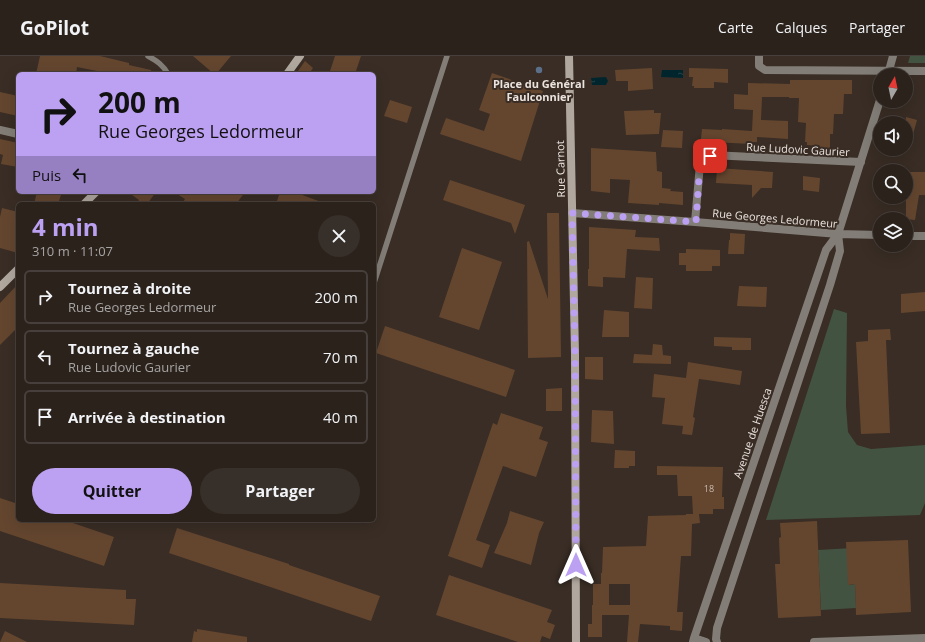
<!DOCTYPE html>
<html lang="fr">
<meta charset="utf-8">
<style>
body{margin:0;font-family:"Open Sans",sans-serif;background:#372f29;color:#f1f3f6;height:100vh;display:flex;flex-direction:column;font-size:15px;white-space:nowrap}
*{box-sizing:border-box;margin:0}
p{font-size:13px;color:#a6a4a3}
.icon{flex:none;width:22px;height:22px;fill:none;stroke:currentColor;stroke-width:2;stroke-linecap:round;stroke-linejoin:round}
.map{position:relative;flex:1;overflow:hidden}
.drawer{position:absolute;left:16px;top:146px;width:360px;height:320px;display:flex;flex-direction:column;background:#2b221c;border-radius:6px;box-shadow:0 4px 16px #0002,0 0 0 1px #473f3b}
.drawer>*{flex:none}
.guide{position:absolute;left:16px;top:16px;width:360px;height:122px;border-radius:6px;box-shadow:0 4px 16px #0002,0 0 0 1px #473f3b;background:#bca0f2;color:#111;overflow:hidden}
.needle{width:26px;rotate:9deg}
.fabs{position:absolute;left:873px;top:12px;display:grid;gap:8px}
.fabs a{display:grid;place-items:center;width:40px;height:40px;border-radius:50%;background:#2b221c;box-shadow:0 4px 16px #0002,0 0 0 1px #473f3b;font-size:20px}
.pin{position:absolute;display:grid;place-items:center;width:34px;height:34px;color:#fff;margin:-17px;border-radius:8px;box-shadow:0 2px 6px #0006}
.me{position:absolute;width:44px;margin:-22px;rotate:0deg;stroke-linejoin:round;filter:drop-shadow(0 0 3px #0008)}
.turn{display:flex;align-items:center;gap:14px;height:84px;padding:0 16px;font-size:18px}
.turn .icon{width:52px;height:52px;stroke-width:2.5}
.turn b{display:block;font-size:28px;line-height:34px}
.then{display:flex;align-items:center;height:38px;padding:0 16px;background:#0003;gap:8px;font-size:15px}
.round{display:grid;place-items:center;flex:none;width:42px;height:42px;border-radius:21px;background:#372f29}
.head{display:flex;align-items:center;justify-content:space-between;height:68px;padding:0 16px}
h1{font-size:24px;font-weight:700;line-height:30px;color:#bca0f2}
.action{display:flex;gap:8px;margin-top:auto;padding:8px 16px}
.action a{flex:1;height:46px;border-radius:24px;background:#bca0f2;color:#111;font-size:16px;font-weight:700;line-height:46px;text-align:center}
.action a+a{background:#372f29;color:#f1f3f6}
ul{padding:0;list-style:none}
li{display:flex;align-items:center;gap:12px;height:54px;margin:0 8px 6px;padding:0 8px;border:2px solid #473f3b;border-radius:6px}
li div{flex:1}
li b{display:block;font-size:15px}
li em{font-style:normal}
header{display:flex;align-items:center;gap:24px;box-sizing:border-box;height:56px;padding:0 20px;background:#2b221c;border-bottom:1px solid #473f3b}
header strong{font-size:19px}
nav{display:flex;gap:22px;margin-inline-start:auto;font-size:14px}
.map>svg:first-child{display:block}
.grass{fill:#425342}
.water{fill:url(#water-ripples)}
.building{fill:#64462f}
.lines{fill:none;stroke-linecap:round;stroke-linejoin:round}
.lane{stroke:#827d77;stroke-width:5.5}
.street{stroke:#827d77;stroke-width:8}
.secondary{stroke:#b0a89f;stroke-width:8}
.route{stroke:#bca0f2;stroke-width:7;stroke-dasharray:0 12.6}
.service-dot{fill:#5c6f8a;stroke:#392d25;stroke-width:1.5}
.labels{text-anchor:middle;dominant-baseline:central;stroke-width:4;stroke-linejoin:round;paint-order:stroke}
.number-label{font-size:9px;fill:#c9bcb2}
.poi-label{font-size:11px;font-weight:bold;fill:#ebe3de;stroke:#392d25}
.street-label{font-size:11px;fill:#ebe3de;stroke:#392d25}
</style>
<header>
<strong>GoPilot</strong>
<nav><a>Carte</a><a>Calques</a><a>Partager</a></nav>
</header>
<div class="map">
<svg width="925" height="586" viewBox="0 0 925 586">
<defs>
<pattern id="water-ripples" width="26" height="14" patternUnits="userSpaceOnUse"><rect width="26" height="14" fill="#00252c"/><path d="M2 4q2-2 4 0t4 0M15 11q2-2 4 0t4 0" fill="none" stroke="#25444a"/></pattern>
</defs>
<rect width="100%" height="100%" fill="#392d25"/>
<path class="grass" d="M 910,0 L 925,0 L 925,7 L 908,7 Z
M 834,253 L 847,257 L 846,350 L 848,376 L 857,389 L 871,393 L 925,389 L 925,447 L 920,459 L 766,464 Z
M 853,492 L 849,529 L 855,528 L 856,552 L 821,554 L 818,494 Z"/>
<path class="water" d="M 662,14 L 683,14 L 683,22 L 661,21 Z
M 606,21 L 608,25 L 606,29 L 592,29 L 591,22 Z"/>
<path class="building" d="M 40,0 L 100,0 L 129,7 L 129,9 L 151,14 L 151,18 L 112,18 L 77,11 L 76,18 L 36,18 Z
M 193,0 L 231,0 L 216,18 L 214,18 Z
M 335,0 L 361,0 L 355,18 L 329,18 Z
M 305,5 L 313,12 L 309,18 L 296,18 Z
M 652,12 L 653,33 L 628,35 L 628,25 L 616,25 L 615,14 Z
M 689,12 L 728,13 L 728,27 L 714,26 L 714,32 L 694,32 L 694,30 L 692,30 L 693,21 L 689,21 Z
M 492,17 L 543,35 L 521,105 L 440,78 L 446,62 L 484,75 L 490,58 L 479,54 Z
M 790,24 L 852,24 L 852,38 L 844,38 L 843,58 L 834,58 L 833,78 L 830,78 L 830,92 L 820,92 L 820,90 L 807,89 L 807,86 L 805,86 L 806,67 L 798,66 L 799,42 L 789,42 L 789,41 L 762,41 L 761,64 L 788,65 L 788,83 L 757,81 L 757,86 L 752,86 L 752,88 L 711,86 L 711,84 L 701,83 L 702,73 L 722,74 L 722,73 L 752,75 L 753,54 L 734,53 L 734,38 L 748,39 L 748,27 L 790,28 Z
M 0,36 L 18,40 L 18,60 L 0,56 Z
M 390,44 L 412,51 L 407,67 L 384,60 Z
M 654,54 L 654,57 L 661,57 L 659,78 L 626,79 L 624,55 Z
M 906,61 L 917,64 L 909,93 L 906,93 Z
M 663,74 L 683,75 L 682,92 L 661,91 Z
M 0,83 L 18,87 L 18,111 L 1,108 L 3,99 L 0,98 Z
M 591,92 L 656,96 L 657,115 L 662,116 L 662,132 L 671,133 L 670,135 L 683,136 L 683,149 L 659,147 L 659,149 L 628,147 L 630,124 L 610,123 L 610,137 L 591,135 Z
M 717,112 L 773,116 L 772,132 L 761,132 L 752,142 L 752,129 L 716,127 Z
M 906,116 L 925,116 L 925,139 L 919,139 L 915,164 L 906,163 Z
M 803,120 L 820,122 L 819,136 L 803,134 Z
M 450,124 L 525,149 L 515,178 L 511,167 L 443,144 Z
M 37,136 L 62,136 L 58,148 L 34,148 Z
M 128,136 L 156,136 L 147,148 L 137,148 L 139,144 Z
M 174,136 L 245,136 L 236,148 L 182,148 L 185,143 Z
M 280,136 L 294,136 L 324,147 L 324,148 L 276,148 Z
M 2,152 L 18,156 L 18,197 L 0,192 L 0,161 Z
M 547,157 L 559,157 L 561,301 L 528,302 L 527,186 L 529,185 L 548,243 Z
M 589,171 L 636,174 L 635,181 L 659,182 L 660,195 L 627,193 L 625,222 L 603,221 L 603,231 L 588,230 L 588,213 L 589,213 Z
M 730,177 L 745,178 L 744,198 L 728,198 L 729,184 L 730,184 Z
M 462,192 L 502,206 L 479,274 L 439,261 Z
M 686,193 L 720,194 L 720,210 L 712,210 L 712,215 L 686,215 L 686,209 L 679,209 L 679,197 L 686,197 Z
M 636,221 L 653,222 L 652,253 L 634,252 Z
M 18,228 L 18,271 L 0,289 L 0,247 Z
M 739,230 L 767,231 L 766,251 L 737,250 Z
M 925,236 L 925,255 L 901,257 L 901,238 Z
M 604,254 L 629,256 L 629,281 L 602,281 Z
M 385,270 L 515,314 L 506,341 L 376,297 Z
M 890,273 L 891,284 L 886,284 L 890,377 L 861,378 L 856,286 L 868,285 L 868,274 Z
M 714,281 L 751,282 L 751,294 L 732,294 L 732,291 L 714,290 Z
M 653,288 L 662,289 L 663,299 L 671,300 L 671,308 L 633,307 L 634,298 L 652,299 Z
M 585,301 L 603,301 L 603,324 L 585,323 Z
M 688,306 L 742,315 L 740,329 L 707,324 L 699,323 L 693,361 L 695,362 L 692,379 L 682,378 L 683,370 L 662,368 L 665,342 L 652,341 L 654,318 L 686,322 Z
M 562,332 L 562,355 L 546,355 L 546,333 Z
M 592,354 L 613,355 L 614,388 L 591,386 Z
M 501,357 L 543,371 L 539,383 L 548,386 L 536,421 L 503,410 L 476,484 L 490,489 L 482,512 L 448,500 L 493,367 L 497,369 Z
M 615,394 L 635,395 L 635,410 L 629,410 L 629,412 L 614,412 Z
M 657,410 L 723,411 L 722,441 L 724,441 L 724,453 L 713,453 L 713,458 L 699,458 L 700,467 L 692,468 L 691,500 L 681,500 L 677,556 L 683,556 L 682,575 L 670,574 L 670,570 L 640,568 L 638,586 L 627,586 L 629,559 L 602,559 L 602,581 L 588,581 L 588,568 L 592,568 L 592,549 L 593,549 L 593,528 L 609,528 L 609,549 L 630,549 L 630,528 L 601,528 L 601,517 L 602,517 L 603,491 L 646,490 L 648,460 L 686,459 L 686,458 L 693,458 L 692,440 L 678,440 L 677,419 L 657,419 Z
M 0,442 L 18,448 L 18,464 L 64,464 L 114,481 L 104,510 L 0,475 Z
M 510,455 L 544,466 L 539,477 L 531,509 L 494,497 L 507,467 Z
M 817,465 L 821,560 L 778,562 L 775,508 L 780,508 L 779,482 L 781,481 L 780,467 Z
M 177,472 L 289,508 L 289,509 L 380,540 L 371,565 L 169,497 Z
M 908,484 L 911,556 L 856,559 L 855,528 L 848,529 L 846,486 Z
M 449,519 L 552,554 L 547,566 L 555,569 L 550,583 L 542,580 L 540,586 L 518,586 L 436,559 Z
M 0,527 L 126,534 L 126,543 L 136,543 L 134,569 L 0,562 Z
M 197,573 L 247,581 L 247,586 L 192,586 L 194,575 L 197,576 Z
M 5,575 L 27,586 L 0,586 Z"/>
<g class="lines">
<path class="lane" d="M 148,0 C 157,5 163,9 168,18
M 374,227 L 447,0"/>
<path class="street" d="M 759,0 L 759,10 L 765,14 L 925,15
M 888,18 L 893,0
M 0,74 L 18,78
M 572,157 L 695,166 L 838,178 L 880,179
M 695,166 L 700,108 L 703,104 L 710,99 L 861,106
M 906,180 L 925,180
M 694,582 L 706,586
M 693,586 L 694,582 L 826,194 L 838,178 L 880,44
M 717,586 L 716,583 L 717,572 L 830,229 L 840,195 L 838,178
M 814,586 L 925,582"/>
<path class="secondary" d="M 569,0 L 575,298 L 576,586
M 287,18 L 300,0
M 84,148 L 96,136
M 0,231 L 18,213"/>
</g>
<g class="lines">
<path class="route" d="M 576,509 L 575,298 L 572,157 L 696,166 L 700,108 L 703,104 L 710,100"/>
</g>
<circle class="service-dot" cx="539" cy="14" r="4"/>
<g class="labels">
<g class="number-label">
<text x="709" y="432">18</text>
</g>
<g class="poi-label">
<text x="539" y="27">Place du Général<tspan x="539" dy="13">Faulconnier</tspan></text>
</g>
<g class="street-label">
<text transform="translate(798 93) rotate(3)">Rue Ludovic Gaurier</text>
<text transform="translate(560 113) rotate(-91)">Rue Carnot</text>
<text transform="translate(775 162) rotate(5)">Rue Georges Ledormeur</text>
<text transform="translate(752 377) rotate(-71)">Avenue de Huesca</text>
</g>
</g>
</svg>
<div class="fabs">
<a><svg class="needle" viewBox="-14 -14 28 28"><path d="M0-13l5 13h-10z" fill="#e53935"/><path d="M0 13l5-13h-10z" fill="#a6a4a3"/></svg></a>
<a><svg class="icon" aria-label="sound" viewBox="0 0 24 24"><path d="M4 9h4l5-4v14l-5-4H4zM17 9q2 3 0 6"/></svg></a>
<a><svg class="icon" aria-label="search" viewBox="0 0 24 24"><circle cx="10" cy="10" r="6"/><path d="M15 15l6 6"/></svg></a>
<a><svg class="icon" aria-label="layers" viewBox="0 0 24 24"><path d="M12 4l9 5-9 5-9-5zM3 14l9 5 9-5"/></svg></a>
</div>
<div class="pin" style="left:710px;top:100px;background:#d93025"><svg class="icon" aria-label="arrive" viewBox="0 0 24 24"><path d="M6 21V4h12l-3 4 3 4H6"/></svg></div>
<svg class="me" style="left:576px;top:509px" viewBox="-20 -20 40 40"><path d="M0-17L14 15 0 8-14 15z" fill="#bca0f2" stroke="#fff" stroke-width="4"/></svg>
<div class="guide">
<div class="turn"><svg class="icon" aria-label="right" viewBox="0 0 24 24"><path d="M7 20v-9h11M14 6l5 5-5 5"/></svg><div><b>200 m</b>Rue Georges Ledormeur</div></div>
<div class="then">Puis<svg class="icon" aria-label="left" viewBox="0 0 24 24"><path d="M17 20v-9H6M10 6l-5 5 5 5"/></svg></div>
</div>
<section class="drawer">
<div class="head"><div><h1>4 min</h1><p>310 m · 11:07</p></div><a class="round"><svg class="icon" aria-label="close" viewBox="0 0 24 24"><path d="M6 6l12 12M18 6L6 18"/></svg></a></div>
<ul>
<li><svg class="icon" aria-label="right" viewBox="0 0 24 24"><path d="M7 20v-9h11M14 6l5 5-5 5"/></svg><div><b>Tournez à droite</b><p>Rue Georges Ledormeur</p></div><em>200 m</em></li>
<li><svg class="icon" aria-label="left" viewBox="0 0 24 24"><path d="M17 20v-9H6M10 6l-5 5 5 5"/></svg><div><b>Tournez à gauche</b><p>Rue Ludovic Gaurier</p></div><em>70 m</em></li>
<li><svg class="icon" aria-label="arrive" viewBox="0 0 24 24"><path d="M6 21V4h12l-3 4 3 4H6"/></svg><div><b>Arrivée à destination</b></div><em>40 m</em></li>
</ul>
<div class="action"><a>Quitter</a><a>Partager</a></div>
</section>
</div>
